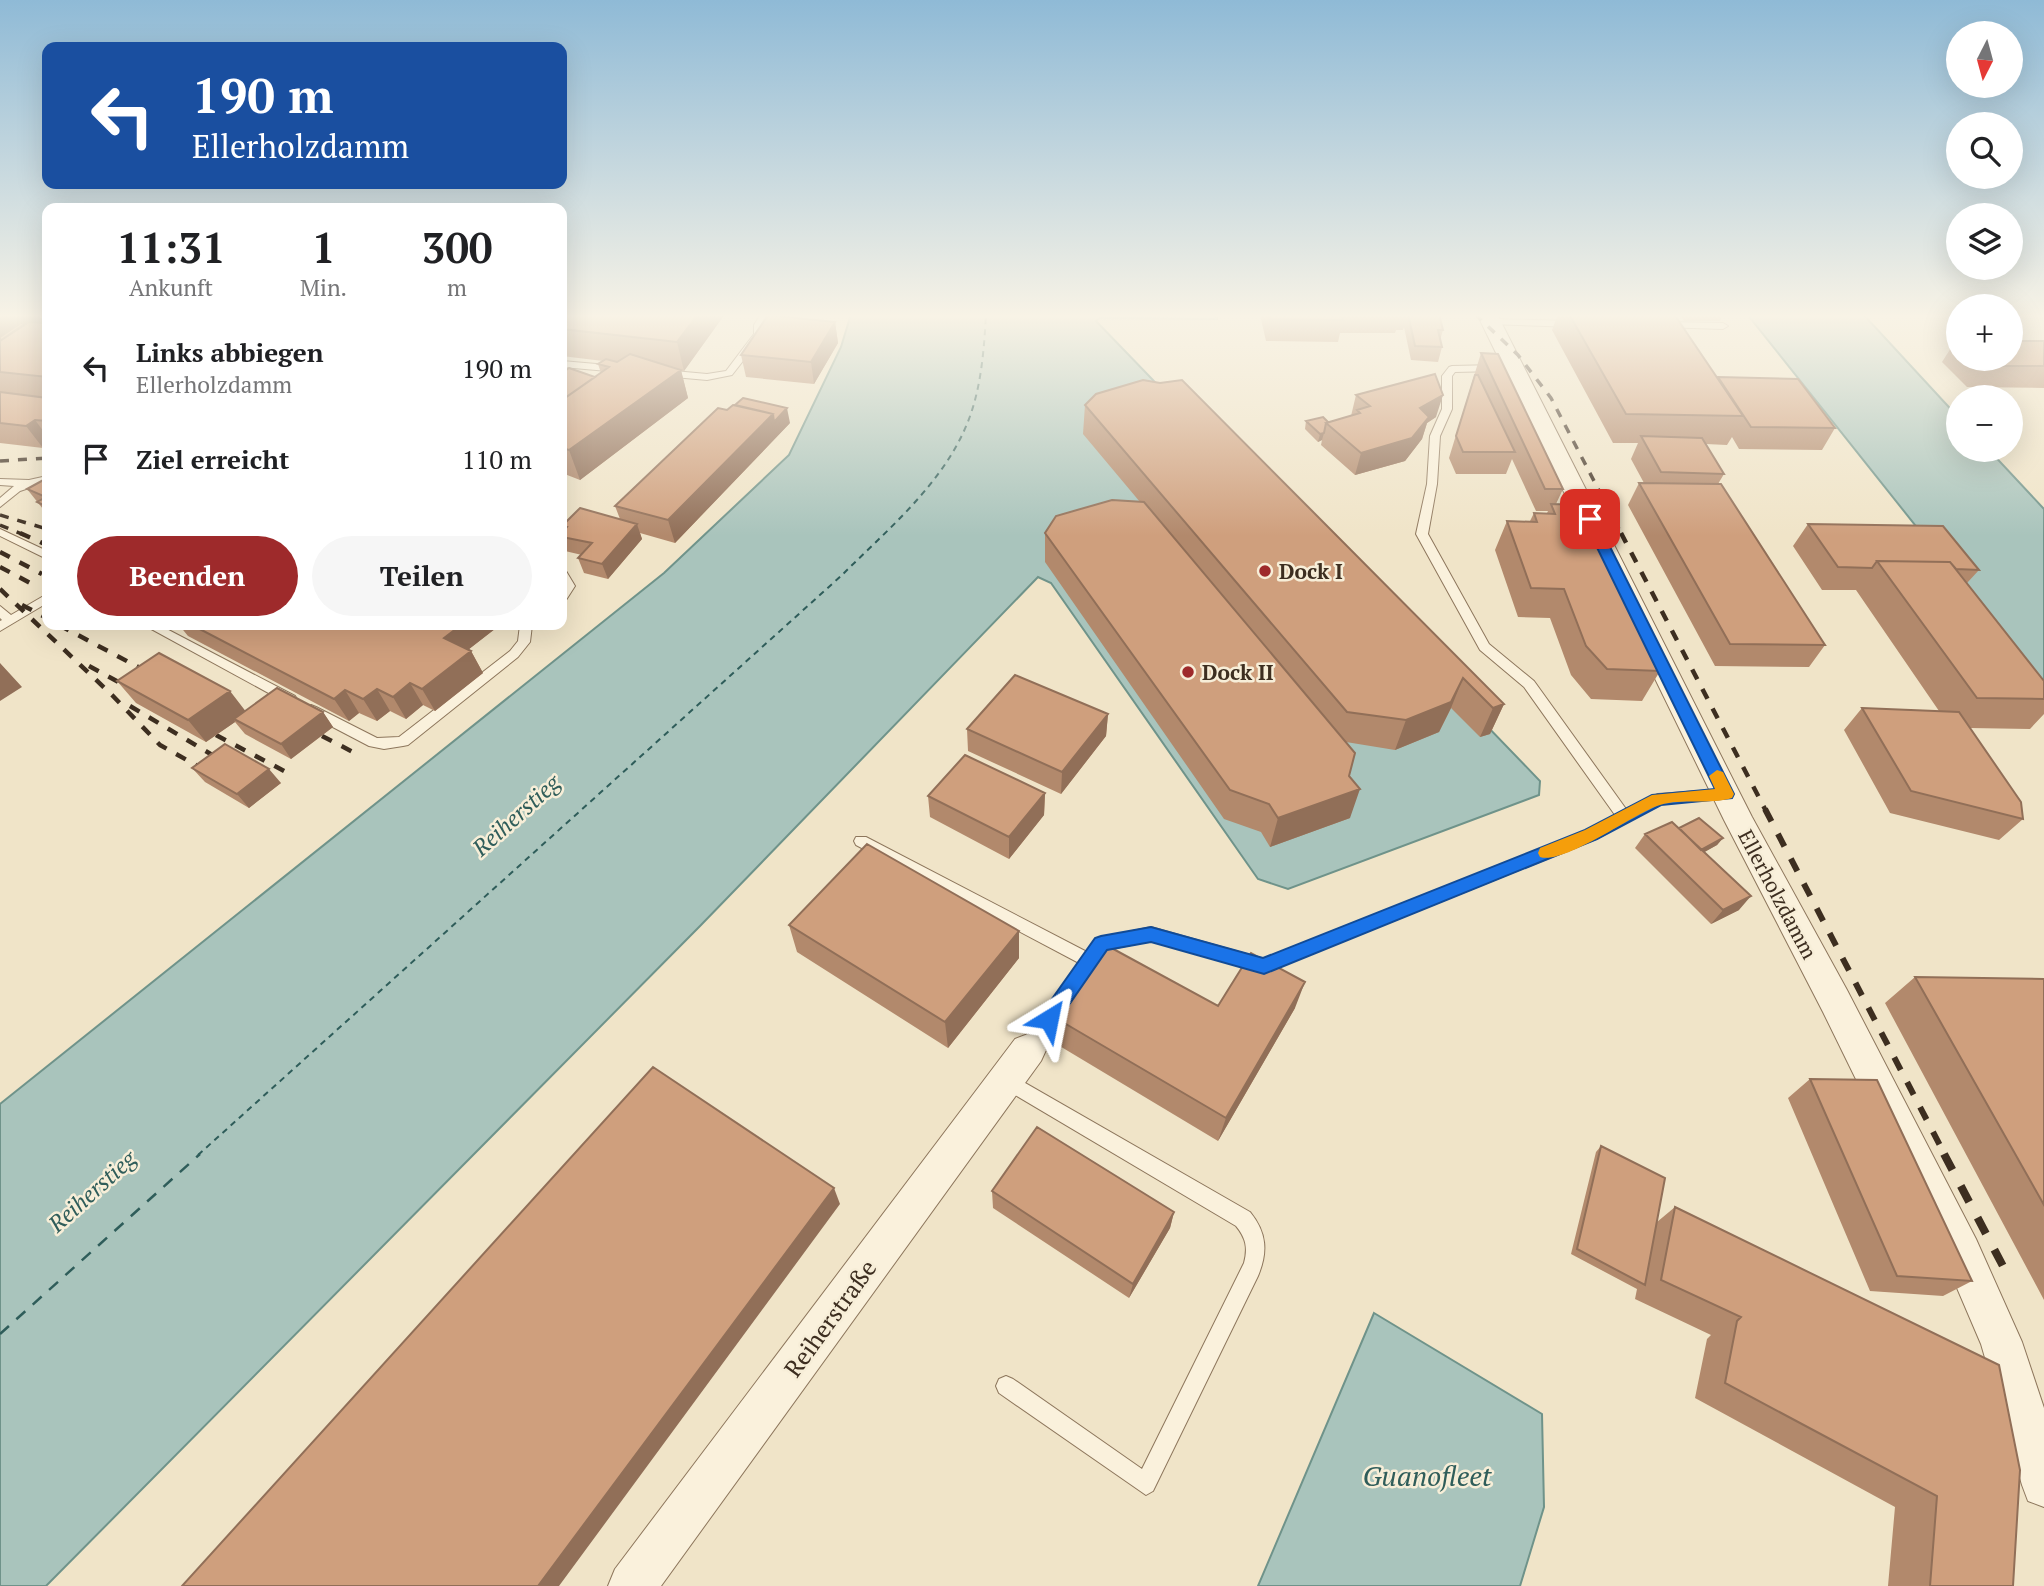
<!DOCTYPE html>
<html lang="de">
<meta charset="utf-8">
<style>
body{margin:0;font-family:"PT Serif",serif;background:#f6f6f6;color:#202124;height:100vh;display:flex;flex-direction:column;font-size:26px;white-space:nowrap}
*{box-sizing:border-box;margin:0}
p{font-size:23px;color:#757577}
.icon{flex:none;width:38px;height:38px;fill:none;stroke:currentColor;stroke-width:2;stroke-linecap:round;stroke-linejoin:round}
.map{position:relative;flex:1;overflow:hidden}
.panel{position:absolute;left:42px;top:203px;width:525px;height:427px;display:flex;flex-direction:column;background:#fff;border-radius:14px;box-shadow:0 7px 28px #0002}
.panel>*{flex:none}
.banner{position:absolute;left:42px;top:42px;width:525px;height:147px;border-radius:14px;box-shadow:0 7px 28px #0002;background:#1a4fa0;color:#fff;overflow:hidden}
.needle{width:46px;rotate:186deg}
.tools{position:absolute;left:1946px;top:21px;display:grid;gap:14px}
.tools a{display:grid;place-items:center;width:77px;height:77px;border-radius:50%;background:#fff;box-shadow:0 7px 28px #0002;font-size:35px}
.pin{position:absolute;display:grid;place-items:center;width:60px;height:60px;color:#fff;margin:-30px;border-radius:14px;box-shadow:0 4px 10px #0006}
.me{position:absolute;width:77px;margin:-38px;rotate:35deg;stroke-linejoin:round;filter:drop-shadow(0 0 5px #0008)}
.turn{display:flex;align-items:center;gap:24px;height:147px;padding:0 35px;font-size:32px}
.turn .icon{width:91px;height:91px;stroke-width:2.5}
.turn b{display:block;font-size:49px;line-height:60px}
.eta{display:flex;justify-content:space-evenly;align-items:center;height:119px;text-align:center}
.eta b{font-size:42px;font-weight:700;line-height:49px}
.primary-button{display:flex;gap:14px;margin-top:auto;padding:14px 35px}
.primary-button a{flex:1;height:80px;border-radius:42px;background:#9e2a2b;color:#fff;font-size:28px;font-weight:700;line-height:80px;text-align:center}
.primary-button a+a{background:#f6f6f6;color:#202124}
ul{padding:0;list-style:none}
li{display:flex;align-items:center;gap:21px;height:91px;padding:0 35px}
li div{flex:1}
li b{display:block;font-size:26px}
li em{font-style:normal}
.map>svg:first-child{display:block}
.water{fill:#a9c4bc;stroke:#6f938a;stroke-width:2}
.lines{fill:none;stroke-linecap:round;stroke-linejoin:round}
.ferry-far1{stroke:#2f5d5a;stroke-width:2;stroke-dasharray:6 5;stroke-linecap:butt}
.ferry{stroke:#2f5d5a;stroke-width:2.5;stroke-dasharray:12 10;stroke-linecap:butt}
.service-casing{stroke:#8d765c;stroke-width:2}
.minor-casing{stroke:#8d765c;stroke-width:2}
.service{fill:#faf1dc;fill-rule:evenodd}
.minor{fill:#faf1dc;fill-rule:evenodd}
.rail-far3{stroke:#3d2e20;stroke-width:3.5;stroke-dasharray:9 9;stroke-linecap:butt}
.rail-far2{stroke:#3d2e20;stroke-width:4.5;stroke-dasharray:11 11;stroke-linecap:butt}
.rail-far1{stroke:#3d2e20;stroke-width:6;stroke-dasharray:14 14;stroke-linecap:butt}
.rail{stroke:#3d2e20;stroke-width:8;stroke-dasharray:18 18;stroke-linecap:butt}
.wall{fill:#b2896c}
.shaded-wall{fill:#916f58}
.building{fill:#cf9f7d;stroke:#916f58;stroke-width:2}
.route{fill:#1a73e8;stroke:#114b97;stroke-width:2}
.slow{fill:#f59e0b}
.poi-dot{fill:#9e2a2b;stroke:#f7eed8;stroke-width:2.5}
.labels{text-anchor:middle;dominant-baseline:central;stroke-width:5;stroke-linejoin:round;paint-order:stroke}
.poi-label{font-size:21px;font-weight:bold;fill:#3d2e20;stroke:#f7eed8;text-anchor:start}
.street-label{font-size:21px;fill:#3d2e20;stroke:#f7eed8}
.water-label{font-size:23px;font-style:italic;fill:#2f5d5a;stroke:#f7eed8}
.near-street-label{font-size:24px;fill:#3d2e20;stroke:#f7eed8}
.near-water-label{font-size:28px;font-style:italic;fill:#2f5d5a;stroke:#f7eed8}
</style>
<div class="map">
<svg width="2044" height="1586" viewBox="0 0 2044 1586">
<rect width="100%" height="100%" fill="#f0e4c8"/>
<path class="water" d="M 851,314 L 1216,314 L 1217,319 L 1100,318 L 1096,321 L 1540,781 L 1539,795 L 1288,889 L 1258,879 L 1051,583 L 1038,577 L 701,925 L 46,1586 L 0,1586 L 0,1104 L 664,573 L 789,455 L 841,347 Z
M 1747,314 L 1863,314 L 1958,417 L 1958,450 L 1989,450 L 2044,509 L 2044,687 Z
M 1374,1313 L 1542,1414 L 1544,1507 L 1520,1586 L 1258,1586 Z"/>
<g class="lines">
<path class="ferry-far1" d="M 198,1155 L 841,576 C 886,531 942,485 967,424 C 981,390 984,351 986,314"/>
<path class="ferry" d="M 0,1334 L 200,1154"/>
<g class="service-casing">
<path id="service" d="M 26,314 L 47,314 L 47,319 Z
M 761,314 L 771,314 L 764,325 L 764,334 L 732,375 L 707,380 L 663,376 L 658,373 L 663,370 L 707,374 L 726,371 L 754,334 L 754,325 Z
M 1491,319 L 1574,321 L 1579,324 L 1574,327 L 1488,324 L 1486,322 Z
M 1664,322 L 1723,323 L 1728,326 L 1723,329 L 1661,327 L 1661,323 Z
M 562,361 L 619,366 L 624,369 L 619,372 L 562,367 Z
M 1452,366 L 1496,365 L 1501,368 L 1496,371 L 1455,372 L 1452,376 L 1452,409 L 1440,436 L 1437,484 L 1428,534 L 1489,644 L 1534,681 L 1626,809 L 1658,794 L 1726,789 L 1731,790 L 1733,794 L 1731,798 L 1660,804 L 1596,839 L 1264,973 L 1151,941 L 1106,950 L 1034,1055 L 1028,1058 L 1022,1055 L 1020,1050 L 1022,1045 L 1079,963 L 856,845 L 854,841 L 856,837 L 866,837 L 1087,952 L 1095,939 L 1151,927 L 1264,959 L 1586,831 L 1615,815 L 1524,687 L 1480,650 L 1416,534 L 1427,484 L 1430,436 L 1442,409 L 1442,376 L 1449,367 Z
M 47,476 L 47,482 L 20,491 L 0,507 L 0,498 L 14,486 L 0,485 L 0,479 L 29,480 Z
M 0,529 L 47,551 L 47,559 L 0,536 Z
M 562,570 L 566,571 L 575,586 L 566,600 L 562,601 Z
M 47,594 L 47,603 L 0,631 L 0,621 L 2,620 L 0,618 L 0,606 L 11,615 Z
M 144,625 L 159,625 L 295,696 L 297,699 L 295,702 L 285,702 Z
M 520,625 L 532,625 L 530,642 L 518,657 L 408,745 L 403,746 L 384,749 L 369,746 L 306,713 L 304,710 L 311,705 L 316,707 L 377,738 L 399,737 L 510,651 L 518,641 Z
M 1006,1072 L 1250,1212 C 1267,1233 1268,1252 1258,1276 L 1153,1491 L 1146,1495 L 999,1393 L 996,1386 L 999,1379 L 1006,1376 L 1013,1379 L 1142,1469 L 1244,1263 C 1248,1248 1246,1238 1236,1226 L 1000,1086 L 998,1080 L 1000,1074 Z"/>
</g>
<g class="minor-casing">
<path id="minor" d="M 1477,314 L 1497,314 L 1752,817 L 1847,990 L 1976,1239 L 2022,1342 L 2044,1408 L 2044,1507 L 2028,1501 L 2022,1485 L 1981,1344 L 1948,1267 L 1823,1012 L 1724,820 Z
M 1028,1034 L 1041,1039 L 1046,1050 L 1041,1061 L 661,1586 L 608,1586 L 615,1569 L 1015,1039 Z"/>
</g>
<use href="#service" class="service"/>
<use href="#minor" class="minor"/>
<path class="rail-far3" d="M 1475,314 L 1518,355 L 1551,398 L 1622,535
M 0,461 L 47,458
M 0,515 L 47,529
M 0,525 L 24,535"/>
<path class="rail-far2" d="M 20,533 L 47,545
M 1621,533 L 1766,811
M 0,552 L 42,574
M 0,567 L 36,586
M 0,589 L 112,695 L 160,745 L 210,773
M 22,605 L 47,618
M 59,625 L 155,676
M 89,666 L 135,691
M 130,706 L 224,762
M 216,735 L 286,772
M 322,736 L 353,752"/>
<path class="rail-far1" d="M 1765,809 L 1945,1155"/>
<path class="rail" d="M 1944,1154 L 2004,1268"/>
</g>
<path class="wall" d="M 0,314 L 38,314 L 44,323 L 47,323 L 47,445 L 43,448 L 0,443 Z
M 562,314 L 725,314 L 684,371 L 681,371 L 688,398 L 580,480 L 562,473 L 562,373 L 595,377 L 601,373 L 598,364 L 603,361 L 562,356 Z
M 1262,314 L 1439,314 L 1443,330 L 1440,340 L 1442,347 L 1438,362 L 1411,360 L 1404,327 L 1403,330 L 1396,330 L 1395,333 L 1340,333 L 1338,342 L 1266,341 L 1261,319 Z
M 1558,314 L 1674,314 L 1717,378 L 1835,428 L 1822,450 L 1739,449 L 1732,437 L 1727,445 L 1706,444 L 1724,474 L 1718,484 L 1825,645 L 1809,667 L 1715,666 L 1628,505 L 1639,483 L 1644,483 L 1631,459 L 1638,443 L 1613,443 L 1552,330 Z
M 1679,314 L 1723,314 L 1720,321 L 1684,321 Z
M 835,322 L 838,343 L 814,384 L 746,377 L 741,355 Z
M 1956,340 L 1958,340 L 1958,359 L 2011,359 L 2044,341 L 2044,388 L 1967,387 L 1942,362 Z
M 1481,353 L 1563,489 L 1556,504 L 1660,671 L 1642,701 L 1591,699 L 1571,675 L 1550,618 L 1518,617 L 1495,550 L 1507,521 L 1530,521 L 1534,513 L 1547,513 L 1548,511 L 1536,511 L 1512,459 L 1506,474 L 1456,474 L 1449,458 Z
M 1356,395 L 1436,417 L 1427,423 L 1422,439 L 1405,461 L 1355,475 L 1321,445 L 1322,440 L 1318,442 L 1305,429 L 1306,421 L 1328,422 L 1351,416 Z
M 1085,405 L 1504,704 L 1490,734 L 1480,737 L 1451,708 L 1439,732 L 1395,750 L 1346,742 L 1349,776 L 1350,818 L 1270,847 L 1261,832 L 1224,819 L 1045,562 L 1045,533 L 1140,502 L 1083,434 Z
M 790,423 L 675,543 L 640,533 L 642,539 L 608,579 L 584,573 L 578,558 L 582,555 L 565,551 L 562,542 L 562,534 L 564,531 L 562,526 L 620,519 L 615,506 Z
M 47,478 L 47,514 L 27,489 Z
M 1808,524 L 1979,570 L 1967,583 L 2044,681 L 2044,714 L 2030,729 L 1970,728 L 2023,819 L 1999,840 L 1890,813 L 1844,730 L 1862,708 L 1939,711 L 1856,590 L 1822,590 L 1793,546 Z
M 179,625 L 500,625 L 469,649 L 471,651 L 483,673 L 435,711 L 423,705 L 406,719 L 390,711 L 377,721 L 359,713 L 349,721 L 188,636 Z
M 117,681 L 245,711 L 323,712 L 333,727 L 291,759 L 245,734 L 235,722 L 206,742 L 136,703 Z
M 1108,714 L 1106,736 L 1061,794 L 968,751 L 967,729 Z
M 192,768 L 281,783 L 249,808 L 205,782 Z
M 1045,793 L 1044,815 L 1009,859 L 930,817 L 928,796 Z
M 1679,828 L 1723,838 L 1717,845 L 1704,852 L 1739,910 L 1711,924 L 1635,848 L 1645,834 Z
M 789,925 L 1019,958 L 948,1048 L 797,952 Z
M 1915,977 L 2044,979 L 2044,1300 L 1885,1003 Z
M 1218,1006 L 1295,1008 L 1218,1141 L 1053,1042 L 1054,1017 Z
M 1810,1079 L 1972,1281 L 1943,1296 L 1870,1291 L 1788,1098 Z
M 1601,1146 L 1657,1222 L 1675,1207 L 1999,1365 L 2013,1586 L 1888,1586 L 1895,1507 L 1695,1398 L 1707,1339 L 1711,1335 L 1635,1299 L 1637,1289 L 1571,1254 L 1596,1152 Z
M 992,1191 L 1174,1212 L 1170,1228 L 1129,1298 L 993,1208 Z"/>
<path class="shaded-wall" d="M 3,314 L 38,314 L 46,326 L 0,372 L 0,316 Z
M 698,314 L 725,314 L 684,371 L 677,342 Z
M 835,322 L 838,343 L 814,384 L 811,362 Z
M 681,370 L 688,398 L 580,480 L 569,450 Z
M 1443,395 L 1436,417 L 1427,423 L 1422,439 L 1405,461 L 1355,475 L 1361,453 L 1420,408 Z
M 787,408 L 790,423 L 675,543 L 668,520 L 773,414 Z
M 35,420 L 47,436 L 47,445 L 43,448 L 26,426 Z
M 1324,433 L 1322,440 L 1318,442 L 1320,434 Z
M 637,524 L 642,539 L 608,579 L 602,564 Z
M 461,625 L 500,625 L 455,660 L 444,638 Z
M 471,651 L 483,673 L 435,711 L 422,689 Z
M 0,663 L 22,687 L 0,701 Z
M 1463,678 L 1451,708 L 1439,732 L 1395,750 L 1406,720 Z
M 410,683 L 423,705 L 406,719 L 393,697 Z
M 377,689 L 390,711 L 377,721 L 363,699 Z
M 345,690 L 359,713 L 349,721 L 334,699 Z
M 230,691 L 247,713 L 234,719 L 235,722 L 206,742 L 188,720 Z
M 1504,704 L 1490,734 L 1480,737 L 1493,708 Z
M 323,712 L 333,727 L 291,759 L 281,744 Z
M 1108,714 L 1106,736 L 1061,794 L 1062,772 Z
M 269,769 L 281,783 L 249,808 L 237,794 Z
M 1360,789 L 1350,818 L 1270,847 L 1278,818 Z
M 1045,793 L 1044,815 L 1009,859 L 1009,837 Z
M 1723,838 L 1717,845 L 1694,858 L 1700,851 Z
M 1751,896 L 1739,910 L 1711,924 L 1723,910 Z
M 1019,931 L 1019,958 L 948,1048 L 945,1022 Z
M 1305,982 L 1295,1008 L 1218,1141 L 1226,1118 Z
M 834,1188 L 840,1204 L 559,1586 L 538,1586 Z
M 1174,1212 L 1170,1228 L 1129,1298 L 1133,1284 Z"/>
<path class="building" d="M 562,314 L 698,314 L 677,342 L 562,329 Z
M 1268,314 L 1341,314 L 1343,320 L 1270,319 Z
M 1408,314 L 1439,314 L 1443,330 L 1438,330 L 1442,347 L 1415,346 Z
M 1569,314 L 1674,314 L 1743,416 L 1626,414 Z
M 768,315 L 835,322 L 811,362 L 741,355 Z
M 29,322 L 47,323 L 47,377 L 0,372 L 0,341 Z
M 21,323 L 26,323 L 0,341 L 0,337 Z
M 2011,341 L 2044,341 L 2044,366 L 1982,366 L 1975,359 L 2011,359 Z
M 1481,353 L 1498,354 L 1563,489 L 1545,489 Z
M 630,354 L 681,370 L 569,450 L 562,448 L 562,400 L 609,367 L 598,364 L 606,359 L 617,362 Z
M 569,368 L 595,377 L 562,400 L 562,373 Z
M 1435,374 L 1443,395 L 1420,408 L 1429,417 L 1412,438 L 1361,453 L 1326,423 L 1360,413 L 1357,410 L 1370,406 L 1356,395 Z
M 1475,375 L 1478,375 L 1515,452 L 1463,452 L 1456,436 Z
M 1718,377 L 1798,379 L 1835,428 L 1751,427 Z
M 1143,380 L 1160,383 L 1182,380 L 1504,704 L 1493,708 L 1463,678 L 1451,702 L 1406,720 L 1347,712 L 1085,405 L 1096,394 Z
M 0,392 L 47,398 L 47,421 L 35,420 L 26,426 L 0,423 Z
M 743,398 L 787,408 L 774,422 L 773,414 L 735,405 Z
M 733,405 L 773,414 L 668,520 L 615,506 L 718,408 L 727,410 Z
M 1323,417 L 1328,422 L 1326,423 L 1324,433 L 1320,434 L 1306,421 Z
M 1641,436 L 1702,438 L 1724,474 L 1661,472 Z
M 47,478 L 47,507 L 37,502 L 46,497 L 27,489 Z
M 1639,483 L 1721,484 L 1825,645 L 1730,644 Z
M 1112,500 L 1144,502 L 1355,753 L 1349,776 L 1360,789 L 1278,818 L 1269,804 L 1230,790 L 1045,533 L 1056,516 Z
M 1551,504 L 1585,505 L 1660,671 L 1607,669 L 1586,646 L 1564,589 L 1531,588 L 1507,521 L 1537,522 L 1534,513 L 1555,514 Z
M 580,508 L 637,524 L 602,564 L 578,558 L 592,543 L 562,537 L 562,534 L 567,527 L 562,526 Z
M 1808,524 L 1943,526 L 1979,570 L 1956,569 L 1950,562 L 1877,561 L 1872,568 L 1838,567 Z
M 1877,561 L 1950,562 L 2044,681 L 2044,699 L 1977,698 Z
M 192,625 L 461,625 L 444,638 L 471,651 L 422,689 L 410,683 L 393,697 L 377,689 L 363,699 L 345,690 L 334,699 Z
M 159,653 L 230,691 L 188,720 L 117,681 Z
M 1015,675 L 1108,714 L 1062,772 L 967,729 Z
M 277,688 L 323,712 L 281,744 L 234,719 Z
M 1862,708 L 1959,712 L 2021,802 L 2023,819 L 1911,791 Z
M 225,744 L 269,769 L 237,794 L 192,768 Z
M 965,755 L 1045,793 L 1009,837 L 928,796 Z
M 1699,818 L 1723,838 L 1701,850 L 1679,828 Z
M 1672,822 L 1751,896 L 1723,910 L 1645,834 Z
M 867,844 L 1019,931 L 945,1022 L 789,925 Z
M 1106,945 L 1218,1006 L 1251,953 L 1305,982 L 1226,1118 L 1054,1017 Z
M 1915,977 L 2044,979 L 2044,1205 Z
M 653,1067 L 834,1188 L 538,1586 L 182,1586 Z
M 1810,1079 L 1877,1080 L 1972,1281 L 1897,1276 Z
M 1037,1127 L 1174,1212 L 1133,1284 L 992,1191 Z
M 1601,1146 L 1665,1178 L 1645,1285 L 1577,1249 Z
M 1675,1207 L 1999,1365 L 2020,1470 L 2013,1586 L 1930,1586 L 1937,1496 L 1725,1383 L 1737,1321 L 1741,1317 L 1661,1280 Z"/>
<linearGradient id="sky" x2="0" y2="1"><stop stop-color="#8fbad6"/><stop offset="0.59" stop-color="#f8f3e6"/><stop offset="1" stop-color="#f8f3e6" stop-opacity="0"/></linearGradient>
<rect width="2044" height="536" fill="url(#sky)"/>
<path class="route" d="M 1590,515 L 1596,519 L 1734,794 L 1732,798 L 1661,805 L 1597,839 L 1264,974 L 1151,942 L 1107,950 L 1055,1025 L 1049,1027 L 1042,1025 L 1039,1019 L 1042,1013 L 1095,938 L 1101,936 L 1151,927 L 1263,958 L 1585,830 L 1652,795 L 1715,789 L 1583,519 Z"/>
<path class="slow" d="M 1717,770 L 1723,772 L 1734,794 L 1732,798 C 1709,805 1683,798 1660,805 C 1634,813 1565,865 1540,857 L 1538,853 L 1540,848 L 1585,830 L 1652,795 L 1715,789 L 1709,776 Z"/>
<g class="poi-dot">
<circle cx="1265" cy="571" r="7"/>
<circle cx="1188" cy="672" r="7"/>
</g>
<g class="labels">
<g class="poi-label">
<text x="1279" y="571">Dock I</text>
<text x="1202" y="672">Dock II</text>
</g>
<g class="street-label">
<text transform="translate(1778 894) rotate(62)">Ellerholzdamm</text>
</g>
<g class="water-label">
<text transform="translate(516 815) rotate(-42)">Reiherstieg</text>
<text transform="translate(92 1191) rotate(-42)">Reiherstieg</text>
</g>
<g class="near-street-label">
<text transform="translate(830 1318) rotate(-54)">Reiherstraße</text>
</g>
<g class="near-water-label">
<text x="1427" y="1475">Guanofleet</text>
</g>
</g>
</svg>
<div class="tools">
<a><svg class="needle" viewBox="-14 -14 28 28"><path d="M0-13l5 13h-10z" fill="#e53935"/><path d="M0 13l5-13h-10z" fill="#757577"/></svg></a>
<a><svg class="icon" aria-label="search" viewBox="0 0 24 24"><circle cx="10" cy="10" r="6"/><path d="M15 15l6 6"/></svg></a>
<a><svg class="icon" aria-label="layers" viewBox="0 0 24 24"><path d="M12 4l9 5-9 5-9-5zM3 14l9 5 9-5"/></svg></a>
<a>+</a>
<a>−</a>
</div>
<div class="pin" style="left:1590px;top:519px;background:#d93025"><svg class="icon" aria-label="arrive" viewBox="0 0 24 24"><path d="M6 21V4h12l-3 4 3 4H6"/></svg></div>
<svg class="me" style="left:1049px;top:1019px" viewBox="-20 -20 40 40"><path d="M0-17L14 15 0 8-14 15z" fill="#1a73e8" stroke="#fff" stroke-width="4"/></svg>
<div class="banner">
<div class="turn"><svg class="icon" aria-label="left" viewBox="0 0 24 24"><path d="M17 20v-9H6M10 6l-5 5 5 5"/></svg><div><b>190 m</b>Ellerholzdamm</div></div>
</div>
<section class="panel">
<div class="eta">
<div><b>11:31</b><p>Ankunft</p></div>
<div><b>1</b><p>Min.</p></div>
<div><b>300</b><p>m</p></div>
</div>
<ul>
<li><svg class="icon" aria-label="left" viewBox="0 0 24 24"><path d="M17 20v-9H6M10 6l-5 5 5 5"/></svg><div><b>Links abbiegen</b><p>Ellerholzdamm</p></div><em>190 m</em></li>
<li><svg class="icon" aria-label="arrive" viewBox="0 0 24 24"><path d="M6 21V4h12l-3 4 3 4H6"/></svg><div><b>Ziel erreicht</b></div><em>110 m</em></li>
</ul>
<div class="primary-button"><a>Beenden</a><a>Teilen</a></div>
</section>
</div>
